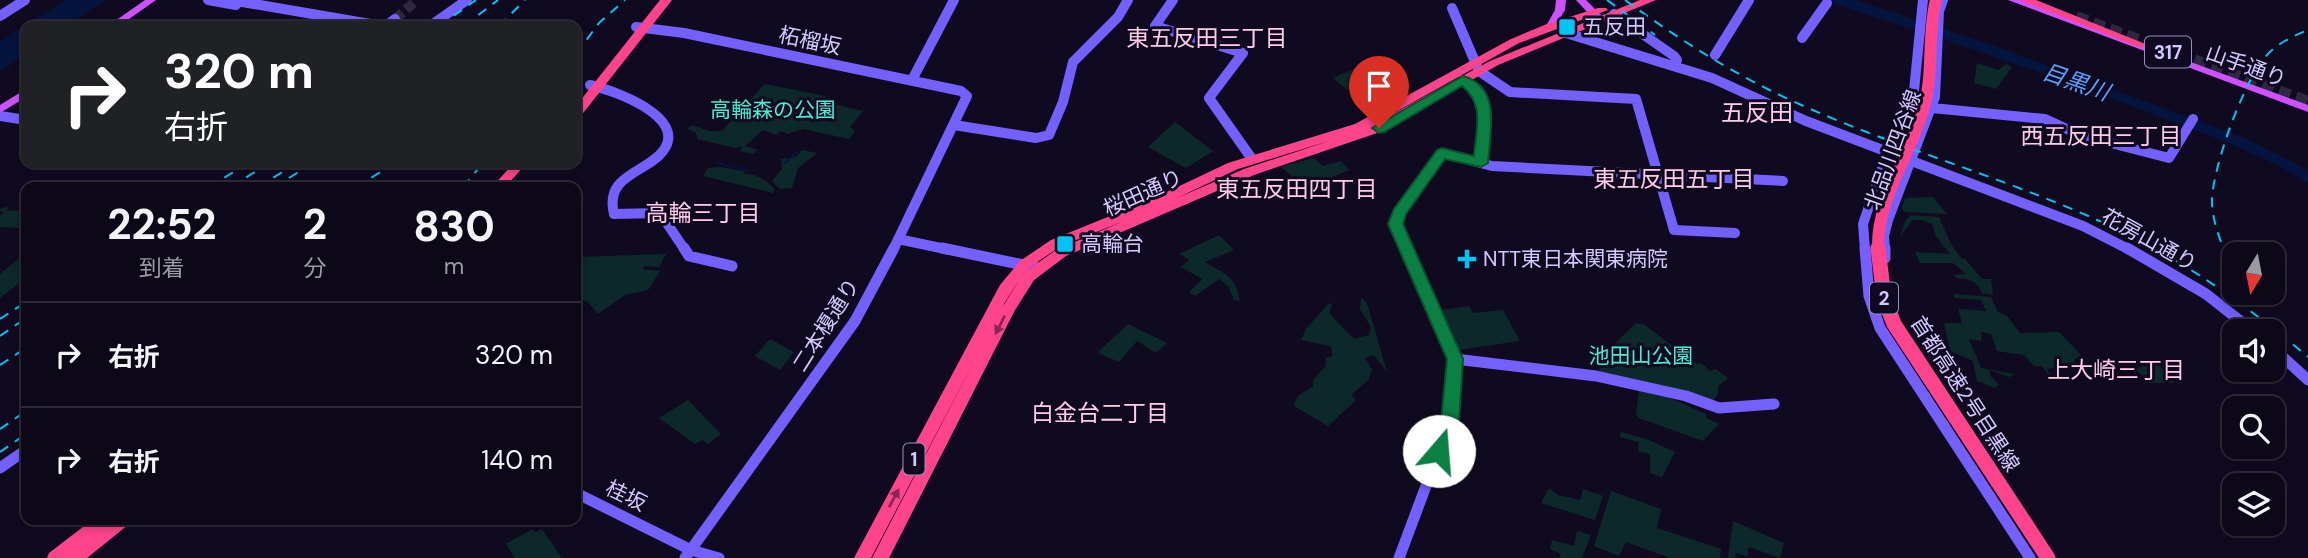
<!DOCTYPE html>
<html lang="ja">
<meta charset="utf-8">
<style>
body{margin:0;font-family:"DM Sans","Noto Sans JP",sans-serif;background:#1a1625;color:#f1f3f6;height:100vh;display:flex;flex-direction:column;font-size:26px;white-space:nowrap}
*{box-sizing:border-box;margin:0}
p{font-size:23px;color:#9a9aa2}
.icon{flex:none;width:38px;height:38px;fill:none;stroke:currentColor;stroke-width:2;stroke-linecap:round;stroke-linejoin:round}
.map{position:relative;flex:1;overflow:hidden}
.sheet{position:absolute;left:21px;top:182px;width:560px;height:343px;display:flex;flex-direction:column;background:#0c0818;border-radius:14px;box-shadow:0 4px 10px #0003,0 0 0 2px #2c2937}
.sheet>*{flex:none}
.banner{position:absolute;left:21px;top:21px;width:560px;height:147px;border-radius:14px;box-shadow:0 4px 10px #0003,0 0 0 2px #2c2937;background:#202124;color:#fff;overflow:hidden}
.needle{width:46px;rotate:190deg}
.controls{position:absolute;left:2222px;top:242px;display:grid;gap:14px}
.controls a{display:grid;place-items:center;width:63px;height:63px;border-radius:14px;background:#0c0818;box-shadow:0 4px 10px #0003,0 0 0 2px #2c2937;font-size:35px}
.pin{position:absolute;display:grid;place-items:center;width:60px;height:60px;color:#fff;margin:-72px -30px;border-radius:50% 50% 50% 0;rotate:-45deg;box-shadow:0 0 7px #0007}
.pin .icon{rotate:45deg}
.me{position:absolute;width:77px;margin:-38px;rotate:18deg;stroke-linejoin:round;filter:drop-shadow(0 0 5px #0008)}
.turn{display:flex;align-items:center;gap:24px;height:147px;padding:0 28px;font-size:32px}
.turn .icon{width:91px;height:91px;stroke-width:2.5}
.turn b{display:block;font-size:49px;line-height:60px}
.eta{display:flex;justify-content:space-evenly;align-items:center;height:119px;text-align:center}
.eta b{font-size:42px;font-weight:700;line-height:49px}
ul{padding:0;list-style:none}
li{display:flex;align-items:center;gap:21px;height:105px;padding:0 28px;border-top:2px solid #2c2937}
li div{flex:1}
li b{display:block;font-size:26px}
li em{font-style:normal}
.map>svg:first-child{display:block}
.green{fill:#0d282a}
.water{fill:#04143f}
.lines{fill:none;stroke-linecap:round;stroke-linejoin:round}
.stream{stroke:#04143f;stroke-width:2}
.secondary-tunnel{stroke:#2d2741;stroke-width:10;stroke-dasharray:10 4.5;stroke-linecap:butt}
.highway-tunnel{stroke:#2d2741;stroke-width:12;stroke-dasharray:12 6;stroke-linecap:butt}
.secondary-far1{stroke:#7360ff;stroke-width:10}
.secondary{stroke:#7360ff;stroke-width:11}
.primary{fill:#ce50ff;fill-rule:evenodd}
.highway{fill:#ff448b;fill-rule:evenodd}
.rail{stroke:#00c4f4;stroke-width:2;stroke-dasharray:10 8;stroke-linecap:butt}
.highway-bridge-far1{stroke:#ff448b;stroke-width:12}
.highway-bridge{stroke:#ff448b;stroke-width:15}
.oneway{fill:#882756}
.route{fill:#0b8043;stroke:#07532c;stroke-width:2}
.poi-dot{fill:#00c4f4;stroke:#100a20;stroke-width:2.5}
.labels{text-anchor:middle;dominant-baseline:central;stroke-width:6;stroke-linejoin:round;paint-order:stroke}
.shield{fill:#100a20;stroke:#9990bc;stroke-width:2}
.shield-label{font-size:19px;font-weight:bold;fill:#d4c9ff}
.poi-label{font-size:21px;fill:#d4c9ff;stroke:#100a20;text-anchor:start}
.street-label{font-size:21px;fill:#d4c9ff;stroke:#100a20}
.park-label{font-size:21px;fill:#49ebd2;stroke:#100a20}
.neighbourhood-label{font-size:23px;fill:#ffcbe7;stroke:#100a20}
.water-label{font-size:23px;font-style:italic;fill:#57a1ff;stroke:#100a20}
.quarter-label{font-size:24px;fill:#ffcbe7;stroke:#100a20}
</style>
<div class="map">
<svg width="2308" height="558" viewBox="0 0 2308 558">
<rect width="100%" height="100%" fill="#100a20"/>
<path class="green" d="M 1375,59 L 1383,68 L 1356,76 L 1366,92 L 1356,97 L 1333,78 Z
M 1977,63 L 1998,70 L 2006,64 L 2012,67 L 1996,89 L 1974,83 Z
M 765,84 L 825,96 L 826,102 L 863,111 L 850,127 L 855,131 L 849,139 L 803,129 L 788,134 L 781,131 L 776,135 L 763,130 L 745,146 L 758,150 L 753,154 L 740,151 L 743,146 L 735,148 L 697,139 L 696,133 L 687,129 L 692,125 L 709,131 L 722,131 Z
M 1175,122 L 1213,151 L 1186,168 L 1148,147 Z
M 802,150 L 817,153 L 798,168 L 792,188 L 780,189 L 772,181 L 782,169 L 781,159 L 796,157 Z
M 1314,158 L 1323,166 L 1341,161 L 1349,170 L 1306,188 L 1281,167 Z
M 719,167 L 745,171 L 743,174 C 756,173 767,180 775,190 L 773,193 L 703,176 L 708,168 Z
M 1933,197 L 1947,214 L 1904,212 L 1902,208 L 1905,198 Z
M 6,207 L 9,208 L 6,211 L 14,210 L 26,213 L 26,225 L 19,228 L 0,227 L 0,215 L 4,211 L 0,212 L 0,209 Z
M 1911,215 L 1939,217 L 1951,244 L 1961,258 L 1965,259 L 1982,279 L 1991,279 L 1993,295 L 1982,293 C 1977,280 1969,279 1957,278 L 1954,275 L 1966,274 L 1953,263 L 1920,263 L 1915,252 L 1950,254 L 1936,236 L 1932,224 L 1922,220 L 1913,220 L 1900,236 L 1905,221 Z
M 1219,235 L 1234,250 L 1205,262 C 1226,275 1235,275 1240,301 L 1234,300 L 1228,286 L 1219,279 L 1195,296 L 1189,292 L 1202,279 L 1181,267 L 1189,260 L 1179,254 Z
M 26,253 L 26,278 L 0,298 L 0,274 Z
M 666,254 L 659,267 L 644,266 L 643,269 L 660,271 L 648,290 L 625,295 L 598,314 L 587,301 L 576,302 L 576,257 Z
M 1953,294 L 1991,297 L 1998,312 L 2007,316 L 2020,333 L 2059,332 L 2081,355 L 2074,360 L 2086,379 L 2069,363 L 2054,363 L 2056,367 L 2047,369 L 2057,387 L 2042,366 L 2034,366 L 2024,355 L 1997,351 L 1991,334 L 1981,332 L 1981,341 L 1969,339 L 1981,368 L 2014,374 L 2010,377 L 1989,370 L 1991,377 L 1999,385 L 1995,388 L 1977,381 L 1973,361 L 1950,351 L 1944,323 L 1962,323 L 1958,309 L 1986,311 L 1981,300 L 1955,298 Z
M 1361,297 L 1367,303 L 1387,372 L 1374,355 L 1365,358 L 1372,370 L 1368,380 L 1351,395 L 1356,400 L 1328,426 L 1294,406 C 1297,392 1303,395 1313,386 L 1313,380 L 1325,367 L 1326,358 L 1332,356 L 1332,350 L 1330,346 L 1301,340 L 1306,329 L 1329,303 L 1332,305 L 1329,313 L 1354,339 L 1369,335 L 1371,327 L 1360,309 Z
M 1469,306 L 1473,313 L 1503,310 L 1520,341 L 1458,350 L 1440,310 Z
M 1636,323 L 1643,324 L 1697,364 L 1701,363 L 1710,371 L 1716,369 L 1728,378 L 1718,386 L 1718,393 L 1712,403 L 1599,375 L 1600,358 Z
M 1128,324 L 1167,343 L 1156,353 L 1137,341 L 1119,362 L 1100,354 L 1099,351 Z
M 770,339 L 794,352 L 780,370 L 755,356 Z
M 2158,364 L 2174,383 L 2149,383 L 2135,368 Z
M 1639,391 L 1670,398 L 1706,414 L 1706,418 L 1719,424 L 1703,441 L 1639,418 L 1636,414 Z
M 688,400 L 721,434 L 708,444 L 702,440 L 695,444 L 659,418 Z
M 1621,432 L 1649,440 L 1675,452 L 1662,477 L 1650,473 L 1650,454 L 1638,451 L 1639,442 L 1620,437 Z
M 1549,488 L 1558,495 L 1580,500 L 1583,489 L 1603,496 L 1595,520 L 1541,503 Z
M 1611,491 L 1661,509 L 1657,528 L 1721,549 L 1720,558 L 1670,558 L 1626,542 L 1619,556 L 1594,546 Z
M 1733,521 L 1784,543 L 1780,558 L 1749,547 L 1747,557 L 1736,553 L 1735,558 L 1728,558 Z
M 532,529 L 535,532 L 542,529 L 562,558 L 515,558 L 506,544 Z
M 1577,531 L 1591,535 L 1582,558 L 1559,558 L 1561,554 L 1550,549 L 1552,540 L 1574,546 Z"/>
<path class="water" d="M 65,0 L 105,0 L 66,26 L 26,26 L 26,53 L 0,71 L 0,42 Z
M 1823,0 L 1855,0 L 1992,45 L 2247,139 L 2308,170 L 2308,183 C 2258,151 2202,133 2147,112 C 2040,71 1932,35 1823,0 Z"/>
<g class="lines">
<path class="stream" d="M 717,163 L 748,170
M 785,163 L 797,152"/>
<path class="secondary-tunnel" d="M 395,19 L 417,0"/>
<path class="highway-tunnel" d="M 2076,17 L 2308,102"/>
<path class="secondary-far1" d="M 208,0 L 236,5
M 231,0 L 382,26
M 1173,0 L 1155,26 L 1243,53 L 1209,98 L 1252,159
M 1452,8 L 1479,71 L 1510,92 L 1636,99 L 1674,230 L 1735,233
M 1614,14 L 1674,56 L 1677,60 L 1675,65
M 0,16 L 25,0
M 386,26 L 395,19
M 430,26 L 467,0
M 636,27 L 684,33 L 961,91 L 967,96 L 893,250
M 1566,33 L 1712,78 L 1806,121 L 2083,226 L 2130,250
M 1802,38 L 1827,3
M 1715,55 L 1749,0
M 912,80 L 954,0
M 1463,80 C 1492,106 1486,128 1481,163
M 590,85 C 613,90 689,117 663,151 C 647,173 604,174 614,214 L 660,213 L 685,250
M 1932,108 L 2045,119 L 2080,135 L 2169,158 L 2193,119
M 0,116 L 26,120
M 954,125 L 1036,138 L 1049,135 L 1063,102 L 1073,62 L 1118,17 L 1128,0
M 898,239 L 950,250
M 1407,250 L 1396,224 L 1399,213 L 1442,153 L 1492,166 L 1783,181
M 1865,250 L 1863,224 L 1881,171 L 1913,101 L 1923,0
M 1885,250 L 1884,236 L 1888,220 L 1935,97 L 1939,11 L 1943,0"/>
<path class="secondary" d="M 684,248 L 689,256 L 732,266
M 942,248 L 1038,268
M 1865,248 L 1869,296 L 1880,328 L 2030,558
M 1885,248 L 1885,258
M 2127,248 L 2206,294 L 2253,331
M 2273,348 L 2308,380
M 1455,359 L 1596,376 L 1686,396 L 1719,408 L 1774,404
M 0,468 L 26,450
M 576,493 L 691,550 L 719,558
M 685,558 L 855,321 L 894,248
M 1399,558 L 1450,422 L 1455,359 L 1407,248"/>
<path class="primary" d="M 145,0 L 156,0 L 119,26 L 108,26 Z
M 1556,0 L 1566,0 L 1565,10 L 1554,28 L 1551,29 L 1546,26 L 1555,10 Z
M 1576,0 L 1586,0 L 1601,15 L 1599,23 L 1593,23 L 1591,16 Z
M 2008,0 L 2022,0 L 2308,105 L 2308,112 Z
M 26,89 L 26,97 L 0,113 L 0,105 Z"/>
<path class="highway" d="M 660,0 L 672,0 L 580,117 L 576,118 L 576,106 Z
M 1640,0 L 1656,0 L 1498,65 L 1383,131 L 1254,175 L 1066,256 L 1034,280 L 1015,310 L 889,558 L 872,558 L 978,354 L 871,558 L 854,558 L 1000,285 L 1020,261 L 1051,240 L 1152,199 L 1228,163 L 1355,124 L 1511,39 L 1547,24 L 1598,8 L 1606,8 L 1608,10 L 1519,43 L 1367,128 L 1490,61 ZM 1332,140 L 1244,169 L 1177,198 L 1238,169 ZM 1124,221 L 1056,250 L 1028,270 L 1030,267 L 1061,246 ZM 1019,280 L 1004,304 L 1004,305 Z
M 2020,0 L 2036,0 L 2148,45 L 2146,47 L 2138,47 Z
M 514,163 L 527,163 L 505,187 L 492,187 Z
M 92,520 L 130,520 L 128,525 L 87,558 L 47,558 L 49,553 Z"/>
<path class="rail" d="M 1607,0 L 1655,35
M 1625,0 C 1677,38 1730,72 1788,99 C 1896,149 2012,179 2119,230 C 2188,263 2250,308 2308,357
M 439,26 L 476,0
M 464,26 L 498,0
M 499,26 L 525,0
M 576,54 L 599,23 L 625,0
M 289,178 L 313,163
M 209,187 L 248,163
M 231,187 L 269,163
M 258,187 L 297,163
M 356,187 L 392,165
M 463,187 L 483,163
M 2221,242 C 2216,228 2212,215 2212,200 C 2213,166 2244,80 2267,55 C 2278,43 2293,36 2308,30
M 0,319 L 26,302
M 0,336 L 26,318
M 0,365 L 26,348
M 0,429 L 26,411
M 0,452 L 26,434"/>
<path class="highway-bridge-far1" d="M 1878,250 C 1876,199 1911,155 1924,107 C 1934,72 1927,35 1936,0"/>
<path class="highway-bridge" d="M 1878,248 L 1884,298 L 1894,324 L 2048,558"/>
</g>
<defs><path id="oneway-solid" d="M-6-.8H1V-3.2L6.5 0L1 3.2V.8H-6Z" transform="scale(1.75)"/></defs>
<g class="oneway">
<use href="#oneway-solid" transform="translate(1000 325) rotate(117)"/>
<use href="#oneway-solid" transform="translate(894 498) rotate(-62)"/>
</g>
<path class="route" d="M 1463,76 C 1502,87 1490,132 1488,163 L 1481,167 L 1445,159 L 1406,214 L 1403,224 L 1463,359 L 1459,422 L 1446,457 L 1439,459 L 1433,457 L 1430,451 L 1441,422 L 1447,359 L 1388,224 L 1394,209 L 1437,150 L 1442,148 L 1474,156 C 1476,130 1485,104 1462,86 L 1384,132 L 1379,133 L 1372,128 Z"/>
<g class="poi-dot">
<rect x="1558" y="18" width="18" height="18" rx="3.5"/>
<rect x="1056" y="235" width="18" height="18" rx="3.5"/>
<path d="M1463.5 248.5h7v7h7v7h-7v7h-7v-7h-7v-7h7z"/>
</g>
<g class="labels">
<g class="shield">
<rect x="2145" y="36.5" width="46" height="31" rx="5"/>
<rect x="1870" y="282.5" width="28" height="31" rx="5"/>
<rect x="903.5" y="443.5" width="21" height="31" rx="5"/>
</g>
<g class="shield-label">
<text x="2168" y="52">317</text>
<text x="1884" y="298">2</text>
<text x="914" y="459">1</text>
</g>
<g class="poi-label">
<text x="1583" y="27">五反田</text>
<text x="1081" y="244">高輪台</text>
<text x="1483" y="259">NTT東日本関東病院</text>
</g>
<g class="street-label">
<text transform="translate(810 41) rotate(12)">柘榴坂</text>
<text transform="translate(2246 66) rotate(20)">山手通り</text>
<text transform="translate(1893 150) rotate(-70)">北品川四谷線</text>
<text transform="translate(1143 193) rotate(-24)">桜田通り</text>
<text transform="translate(2149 240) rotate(29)">花房山通り</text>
<text transform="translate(826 325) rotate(-58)">二本榎通り</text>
<text transform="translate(1965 394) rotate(57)">首都高速2号目黒線</text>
<text transform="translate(626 496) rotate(26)">桂坂</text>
</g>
<g class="park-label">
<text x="773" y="110">高輪森の公園</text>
<text x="1641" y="356">池田山公園</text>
</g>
<g class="neighbourhood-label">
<text x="1207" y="38">東五反田三丁目</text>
<text x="2101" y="136">西五反田三丁目</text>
<text x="1674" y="179">東五反田五丁目</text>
<text x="1297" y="189">東五反田四丁目</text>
<text x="703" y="213">高輪三丁目</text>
<text x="2116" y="370">上大崎三丁目</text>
<text x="1100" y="413">白金台二丁目</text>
</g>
<g class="water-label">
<text transform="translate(2076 82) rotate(19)">目黒川</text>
</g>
<g class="quarter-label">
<text x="1757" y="112">五反田</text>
</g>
</g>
</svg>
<div class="controls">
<a><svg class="needle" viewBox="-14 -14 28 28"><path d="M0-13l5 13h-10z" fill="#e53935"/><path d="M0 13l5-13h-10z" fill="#9a9aa2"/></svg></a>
<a><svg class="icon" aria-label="sound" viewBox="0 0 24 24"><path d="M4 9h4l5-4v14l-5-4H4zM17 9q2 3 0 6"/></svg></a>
<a><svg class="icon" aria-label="search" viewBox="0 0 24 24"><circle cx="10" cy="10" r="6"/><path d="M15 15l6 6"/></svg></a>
<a><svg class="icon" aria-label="layers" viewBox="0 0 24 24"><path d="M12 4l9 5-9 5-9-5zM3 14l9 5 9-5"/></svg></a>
</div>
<div class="pin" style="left:1379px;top:128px;background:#d93025"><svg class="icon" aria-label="arrive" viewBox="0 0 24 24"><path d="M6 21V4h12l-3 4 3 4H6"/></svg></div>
<svg class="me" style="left:1439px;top:451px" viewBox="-20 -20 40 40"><circle r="19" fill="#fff"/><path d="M0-13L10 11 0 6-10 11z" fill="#0b8043"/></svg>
<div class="banner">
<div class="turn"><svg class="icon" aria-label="right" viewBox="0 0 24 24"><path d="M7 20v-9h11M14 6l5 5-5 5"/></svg><div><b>320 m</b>右折</div></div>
</div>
<section class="sheet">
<div class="eta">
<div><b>22:52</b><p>到着</p></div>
<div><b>2</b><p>分</p></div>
<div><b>830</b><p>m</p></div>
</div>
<ul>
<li><svg class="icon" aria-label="right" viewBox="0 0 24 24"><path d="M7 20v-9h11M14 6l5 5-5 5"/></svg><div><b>右折</b></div><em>320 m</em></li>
<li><svg class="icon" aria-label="right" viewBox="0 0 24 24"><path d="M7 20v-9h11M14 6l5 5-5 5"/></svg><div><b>右折</b></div><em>140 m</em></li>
</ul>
</section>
</div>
